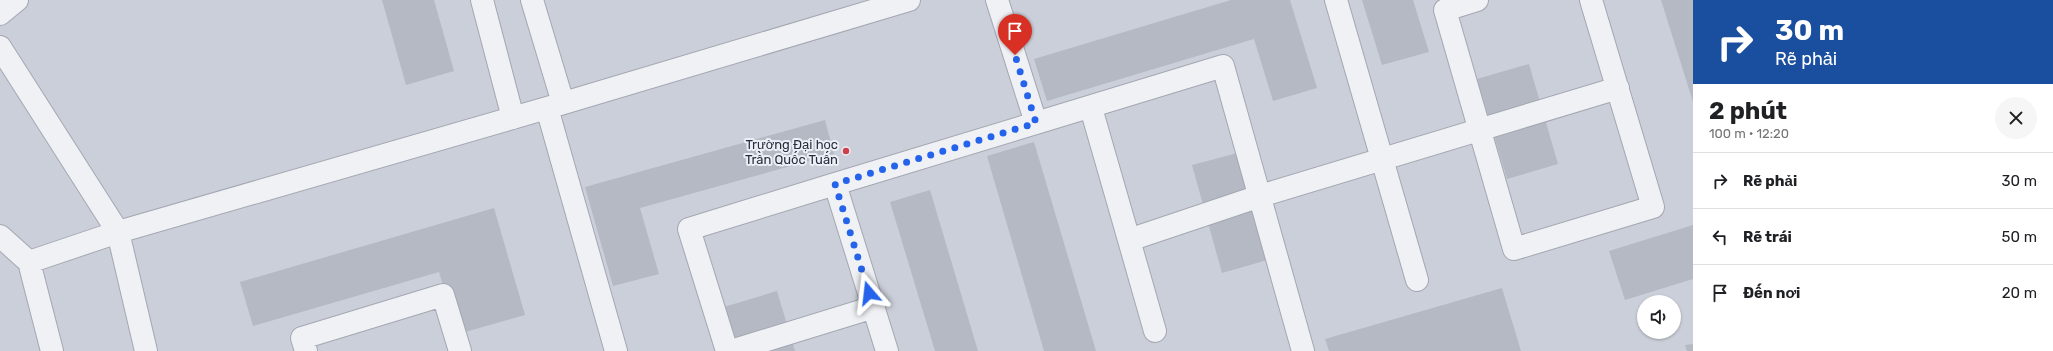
<!DOCTYPE html>
<html lang="vi">
<meta charset="utf-8">
<style>
body{margin:0;font-family:Rubik,sans-serif;background:#f6f6f6;color:#202124;height:100vh;display:flex;flex-direction:column;font-size:15px;white-space:nowrap}
*{box-sizing:border-box;margin:0}
p{font-size:13px;color:#757577}
.icon{flex:none;width:22px;height:22px;fill:none;stroke:currentColor;stroke-width:2;stroke-linecap:round;stroke-linejoin:round}
.map{position:relative;flex:1;overflow:hidden}
.drawer{display:flex;flex-direction:column;background:#fff;width:360px}
.drawer>*{flex:none}
.hud{background:#1a4fa0;color:#fff;overflow:hidden}
.buttons{position:absolute;left:1637px;top:295px;display:grid;gap:8px}
.buttons a{display:grid;place-items:center;width:44px;height:44px;border-radius:50%;background:#fff;box-shadow:0 1px 3px #0004;font-size:20px}
.pin{position:absolute;display:grid;place-items:center;width:34px;height:34px;color:#fff;margin:-41px -17px;border-radius:50% 50% 50% 0;rotate:-45deg;box-shadow:0 0 4px #0007}
.pin .icon{rotate:45deg}
.me{position:absolute;width:44px;margin:-22px;rotate:343deg;stroke-linejoin:round;filter:drop-shadow(0 0 3px #0008)}
.turn{display:flex;align-items:center;gap:14px;height:84px;padding:0 16px;font-size:18px}
.turn .icon{width:52px;height:52px;stroke-width:2.5}
.turn b{display:block;font-size:28px;line-height:34px}
.round{display:grid;place-items:center;flex:none;width:42px;height:42px;border-radius:21px;background:#f6f6f6}
.overview{display:flex;align-items:center;justify-content:space-between;height:68px;padding:0 16px}
h1{font-size:24px;font-weight:700;line-height:30px}
ul{padding:0;list-style:none}
li{display:flex;align-items:center;gap:12px;height:56px;padding:0 16px;border-top:1px solid #e0e0e0}
li div{flex:1}
li b{display:block;font-size:15px}
li em{font-style:normal}
main{display:flex;flex:1;min-height:0}
.map>svg:first-child{display:block}
.built{fill:#cbcfd9;fill-rule:evenodd}
.building{fill:#b4b9c4}
.lines{fill:none;stroke-linecap:round;stroke-linejoin:round}
.minor-casing{stroke:#a3a7b1;stroke-width:24}
.minor{stroke:#f0f1f5;stroke-width:22}
.route{stroke:#2563eb;stroke-width:7;stroke-dasharray:0 12.6}
.poi-dot{fill:#ce4048;stroke:#eceff5;stroke-width:1.5}
.labels{text-anchor:middle;dominant-baseline:central;stroke-width:4;stroke-linejoin:round;paint-order:stroke}
.poi-label{font-size:13px;fill:#272d3e;stroke:#eceff5;text-anchor:end}
</style>
<main>
<div class="map">
<svg width="1693" height="351" viewBox="0 0 1693 351">
<rect width="100%" height="100%" fill="#dde0e7"/>
<path class="built" d="M 0,0 L 1693,0 L 1693,351 L 0,351 ZM 1644,302 L 1674,302 L 1674,332 L 1644,332 Z"/>
<path class="building" d="M 382,0 L 434,0 L 454,71 L 406,85 Z
M 1231,0 L 1290,0 L 1317,88 L 1273,101 L 1254,39 L 1047,101 L 1034,59 Z
M 1362,0 L 1413,0 L 1429,52 L 1382,65 Z
M 1661,0 L 1693,0 L 1693,102 Z
M 1529,64 L 1558,164 L 1507,179 L 1477,79 Z
M 825,120 L 834,154 L 640,208 L 659,274 L 613,286 L 585,187 Z
M 1034,142 L 1096,351 L 1044,351 L 987,156 Z
M 1245,151 L 1275,258 L 1222,273 L 1192,165 Z
M 930,190 L 978,351 L 935,351 L 890,202 Z
M 494,208 L 525,315 L 458,334 L 439,272 L 253,326 L 240,282 Z
M 1693,225 L 1693,279 L 1625,300 L 1609,251 Z
M 1502,288 L 1521,351 L 1329,351 L 1325,339 Z
M 777,291 L 795,351 L 737,351 L 724,307 Z
M 1693,344 L 1693,351 L 1687,351 L 1685,345 Z"/>
<g class="lines">
<g class="minor-casing">
<path id="minor" d="M 482,0 L 513,118
M 532,0 L 563,103
M 997,0 L 1036,123 L 1223,66 L 1303,351
M 1336,0 L 1417,280
M 1477,0 L 1445,10 L 1514,249 L 1653,207 L 1591,0
M 0,14 L 17,0
M 0,47 L 118,232 L 146,351
M 547,108 L 616,351
M 1091,108 L 1129,240 L 1260,196 L 1618,88
M 835,184 L 1036,123
M 0,236 L 29,262 L 118,232 L 547,108 L 909,0
M 1129,240 L 1155,331
M 29,262 L 52,351
M 306,351 L 302,338 L 443,295 L 460,351
M 727,351 L 689,229 L 835,184 L 887,351
M 731,351 L 874,307"/>
</g>
<use href="#minor" class="minor"/>
</g>
<g class="lines">
<path class="route" d="M 869,293 L 835,184 L 1036,123 L 1015,55"/>
</g>
<circle class="poi-dot" cx="846" cy="151" r="4"/>
<g class="labels">
<g class="poi-label">
<text x="838" y="144">Trường Đại học<tspan x="838" dy="15">Trần Quốc Tuấn</tspan></text>
</g>
</g>
</svg>
<div class="buttons">
<a><svg class="icon" aria-label="sound" viewBox="0 0 24 24"><path d="M4 9h4l5-4v14l-5-4H4zM17 9q2 3 0 6"/></svg></a>
</div>
<div class="pin" style="left:1015px;top:55px;background:#d93025"><svg class="icon" aria-label="arrive" viewBox="0 0 24 24"><path d="M6 21V4h12l-3 4 3 4H6"/></svg></div>
<svg class="me" style="left:869px;top:293px" viewBox="-20 -20 40 40"><path d="M0-17L14 15 0 8-14 15z" fill="#2563eb" stroke="#fff" stroke-width="4"/></svg>
</div>
<section class="drawer">
<div class="hud">
<div class="turn"><svg class="icon" aria-label="right" viewBox="0 0 24 24"><path d="M7 20v-9h11M14 6l5 5-5 5"/></svg><div><b>30 m</b>Rẽ phải</div></div>
</div>
<div class="overview"><div><h1>2 phút</h1><p>100 m · 12:20</p></div><a class="round"><svg class="icon" aria-label="close" viewBox="0 0 24 24"><path d="M6 6l12 12M18 6L6 18"/></svg></a></div>
<ul>
<li><svg class="icon" aria-label="right" viewBox="0 0 24 24"><path d="M7 20v-9h11M14 6l5 5-5 5"/></svg><div><b>Rẽ phải</b></div><em>30 m</em></li>
<li><svg class="icon" aria-label="left" viewBox="0 0 24 24"><path d="M17 20v-9H6M10 6l-5 5 5 5"/></svg><div><b>Rẽ trái</b></div><em>50 m</em></li>
<li><svg class="icon" aria-label="arrive" viewBox="0 0 24 24"><path d="M6 21V4h12l-3 4 3 4H6"/></svg><div><b>Đến nơi</b></div><em>20 m</em></li>
</ul>
</section>
</main>
